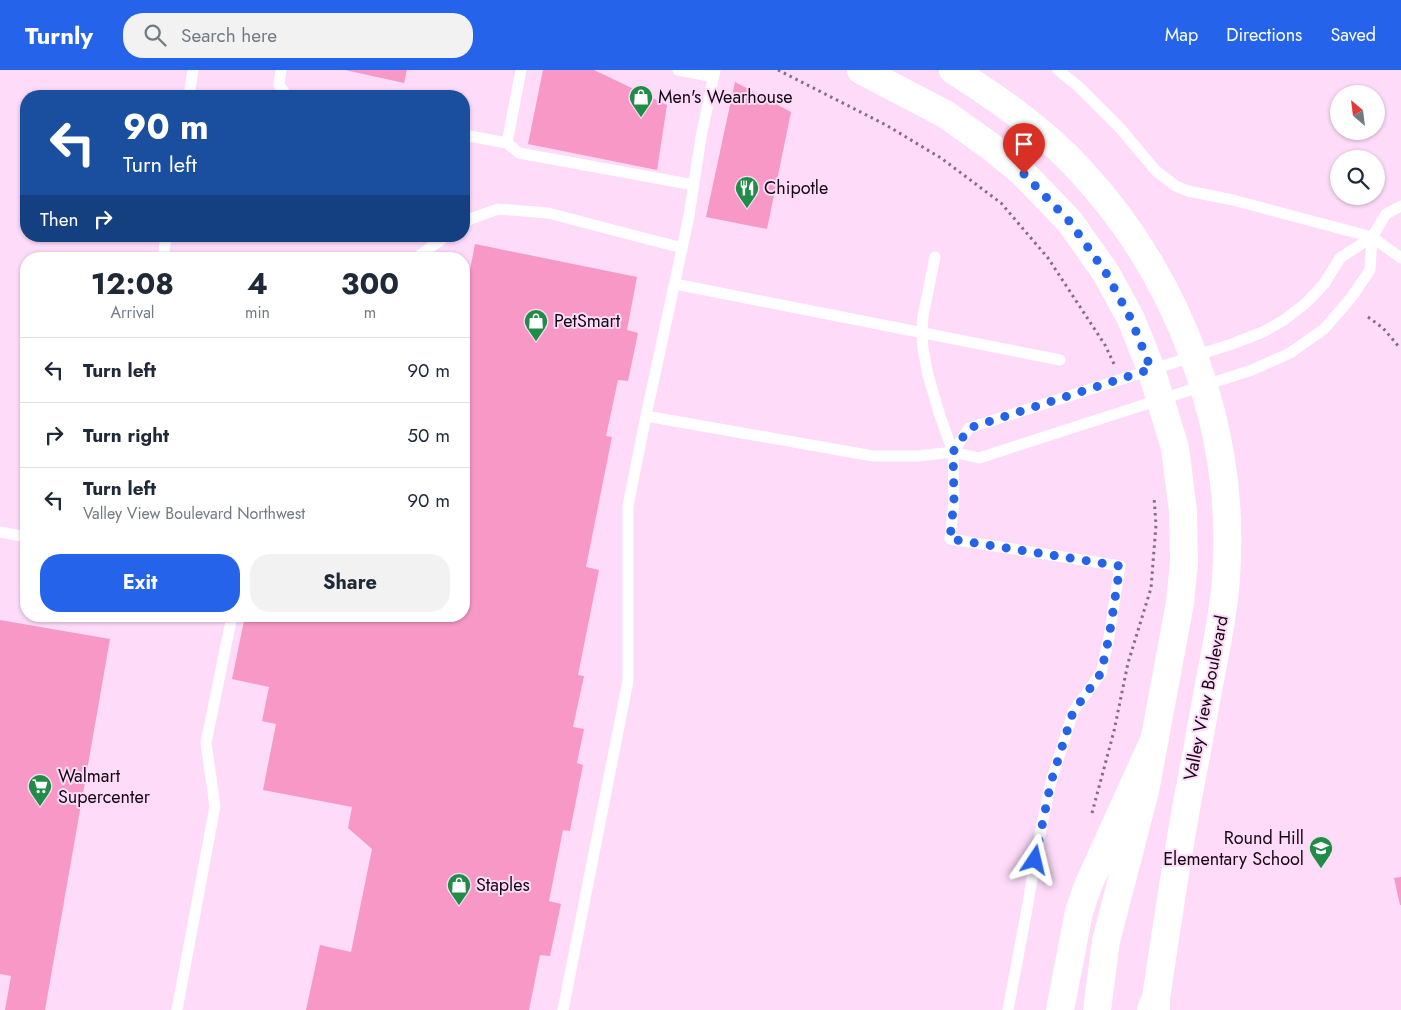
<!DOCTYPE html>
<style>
body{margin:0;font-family:Jost,sans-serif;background:#f2f2f3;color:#1f2937;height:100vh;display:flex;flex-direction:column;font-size:19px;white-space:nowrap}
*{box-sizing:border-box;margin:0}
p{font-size:16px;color:#747a83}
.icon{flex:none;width:28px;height:28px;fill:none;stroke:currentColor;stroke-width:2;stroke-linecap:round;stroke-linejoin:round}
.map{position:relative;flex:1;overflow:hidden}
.side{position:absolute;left:20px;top:182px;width:450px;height:370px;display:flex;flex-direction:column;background:#fff;border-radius:20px;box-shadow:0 1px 4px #0004}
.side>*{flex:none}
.banner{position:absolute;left:20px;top:20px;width:450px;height:152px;border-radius:20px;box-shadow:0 1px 4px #0004;background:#1a4fa0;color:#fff;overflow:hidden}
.needle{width:32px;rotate:332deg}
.fabs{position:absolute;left:1330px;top:15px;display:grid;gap:10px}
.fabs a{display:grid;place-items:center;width:55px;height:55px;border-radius:50%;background:#fff;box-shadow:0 1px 4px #0004;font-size:25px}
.pin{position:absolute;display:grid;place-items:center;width:42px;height:42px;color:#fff;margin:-51px -21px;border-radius:50% 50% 50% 0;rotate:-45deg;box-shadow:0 0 5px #0007}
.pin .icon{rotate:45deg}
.me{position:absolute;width:55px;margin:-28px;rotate:10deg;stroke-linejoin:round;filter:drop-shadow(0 0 4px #0008)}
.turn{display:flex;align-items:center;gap:18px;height:105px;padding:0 20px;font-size:22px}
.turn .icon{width:65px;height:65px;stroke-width:2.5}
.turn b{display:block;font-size:35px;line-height:42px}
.then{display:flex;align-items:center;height:48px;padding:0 20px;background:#0003;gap:10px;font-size:19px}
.eta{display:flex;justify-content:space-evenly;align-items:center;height:85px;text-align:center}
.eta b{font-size:30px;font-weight:700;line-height:35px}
.button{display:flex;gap:10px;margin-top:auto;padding:10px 20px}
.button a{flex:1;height:58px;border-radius:20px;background:#2563eb;color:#fff;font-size:20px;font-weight:700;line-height:58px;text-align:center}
.button a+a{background:#f2f2f3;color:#1f2937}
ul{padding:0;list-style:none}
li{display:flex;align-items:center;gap:15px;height:65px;padding:0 20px;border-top:1px solid #e0e1e3}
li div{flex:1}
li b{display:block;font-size:19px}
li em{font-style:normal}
header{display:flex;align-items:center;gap:30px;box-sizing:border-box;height:70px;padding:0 25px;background:#2563eb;color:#fff}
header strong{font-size:24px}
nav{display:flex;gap:28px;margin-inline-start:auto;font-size:18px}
.search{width:350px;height:45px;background:#f2f2f3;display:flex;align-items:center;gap:12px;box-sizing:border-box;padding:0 18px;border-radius:20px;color:#747a83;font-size:19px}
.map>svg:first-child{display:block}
.building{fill:#f798c6}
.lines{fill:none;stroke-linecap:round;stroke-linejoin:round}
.path{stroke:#836d80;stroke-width:3;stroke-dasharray:2.5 4;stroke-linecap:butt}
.lane{stroke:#fff;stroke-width:11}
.secondary{stroke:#fff;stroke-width:28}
.highway{stroke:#fff;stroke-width:28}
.route{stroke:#2563eb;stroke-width:9;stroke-dasharray:0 16.2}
.labels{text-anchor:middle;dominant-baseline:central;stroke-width:4;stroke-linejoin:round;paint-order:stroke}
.poi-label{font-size:18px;fill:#130812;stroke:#fddbf9;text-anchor:start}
.street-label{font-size:18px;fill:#130812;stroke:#fddbf9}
</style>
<header>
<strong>Turnly</strong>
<div class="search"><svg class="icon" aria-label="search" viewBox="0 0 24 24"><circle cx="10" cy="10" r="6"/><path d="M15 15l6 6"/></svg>Search here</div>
<nav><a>Map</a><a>Directions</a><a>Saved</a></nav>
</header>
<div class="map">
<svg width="1401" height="940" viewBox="0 0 1401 940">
<rect width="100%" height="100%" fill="#fddbf9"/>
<path class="building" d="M 345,0 L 407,0 L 404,13 Z
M 543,0 L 594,0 L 667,35 L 657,100 L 528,74 Z
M 735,12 L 791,42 L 767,159 L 706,147 Z
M 475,174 L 637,207 L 627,260 L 638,263 L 628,311 L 618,310 L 606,366 L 612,367 L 586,497 L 599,500 L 578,605 L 584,606 L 573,657 L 584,659 L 577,693 L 583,695 L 570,761 L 563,760 L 549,831 L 561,834 L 550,886 L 540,885 L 529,940 L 306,940 L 320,875 L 351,882 L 372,779 L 348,758 L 352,737 L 263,720 L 276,654 L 262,651 L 269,617 L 232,609 L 245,546 L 464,546 L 464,230 Z
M 0,550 L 110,569 L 45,940 L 5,940 L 11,906 L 0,904 Z
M 1401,807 L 1401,835 L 1400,835 L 1394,808 Z"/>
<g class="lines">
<path class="path" d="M 778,0 L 886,55 L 941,88 L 1001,133 L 1048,188 L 1105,275 L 1115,296
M 1368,247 L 1383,258 L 1400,278
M 1092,743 L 1114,661 L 1128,593 L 1151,518 L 1156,455 L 1154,427"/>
<path class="lane" d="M 281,0 L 279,15 L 287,26
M 678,0 L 714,7
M 1058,0 L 1079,17 L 1120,58 L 1156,101 L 1176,116 L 1188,121 L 1233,130 L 1372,167 L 1401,188
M 189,26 L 193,0
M 464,65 L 507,73 L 521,0
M 507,73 L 519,83 L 694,115
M 464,154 L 470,149 L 498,139 L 548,143 L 682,178
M 935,187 L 923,246 L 922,264 L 923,279 L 928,305 L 940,346 L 953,382 L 954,430 L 950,469 L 1120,496 L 1109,567 L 1101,603 L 1073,642 L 1051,712 L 1038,773 L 1027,839 L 1008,940
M 163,189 L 166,166
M 415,189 L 446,166
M 675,214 L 1060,290
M 646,346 L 873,386 L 918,386 L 953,382 L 979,388 L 1252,300 L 1290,283 L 1324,259 L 1351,228 L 1370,200 L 1372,167
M 953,382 L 969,358 L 1232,274 L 1263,262 L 1284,250 L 1306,233 L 1324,214 L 1340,188 L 1372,167 L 1386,144 L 1401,136
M 0,462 L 26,467
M 177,940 L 215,736 L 206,673 L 232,546
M 563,940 L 628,611 L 628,436 L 646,346 L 689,146 L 701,67 L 715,0"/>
<path class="secondary" d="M 861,0 L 945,44 L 990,76 L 1024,104 L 1070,152 L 1106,203 L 1131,249 L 1151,299 L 1175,378 L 1183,441 L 1184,492 L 1180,533 L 1145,721 L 1106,871 L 1097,940
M 953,0 C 998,29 1042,59 1079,99 C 1180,207 1237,360 1226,508 C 1224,541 1217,573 1211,605 C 1204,641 1198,677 1191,712 C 1177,784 1167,856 1156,928 L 1151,940"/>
<path class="highway" d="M 1156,928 L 1156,940
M 1060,940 L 1079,842 L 1087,818 L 1155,668"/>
</g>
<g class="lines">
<path class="route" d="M 1024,104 L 1070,152 L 1106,203 L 1131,249 L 1151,299 L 969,358 L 953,382 L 954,430 L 950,469 L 1120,496 L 1109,567 L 1101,603 L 1073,642 L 1051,712 L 1035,790"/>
</g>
<defs>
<g id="shop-pin" transform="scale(1.25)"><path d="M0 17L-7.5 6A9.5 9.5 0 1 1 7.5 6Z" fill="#1f8d45" stroke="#fddbf9"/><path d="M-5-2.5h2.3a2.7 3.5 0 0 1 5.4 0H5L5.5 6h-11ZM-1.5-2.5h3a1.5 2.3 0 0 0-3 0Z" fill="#fff"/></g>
<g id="restaurant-pin" transform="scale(1.25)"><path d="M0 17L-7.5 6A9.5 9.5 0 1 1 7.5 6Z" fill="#1f8d45" stroke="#fddbf9"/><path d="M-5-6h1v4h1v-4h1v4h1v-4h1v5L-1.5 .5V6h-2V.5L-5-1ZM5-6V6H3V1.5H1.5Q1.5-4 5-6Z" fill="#fff"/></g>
<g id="supermarket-pin" transform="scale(1.25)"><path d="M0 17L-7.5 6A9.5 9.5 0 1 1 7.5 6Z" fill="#1f8d45" stroke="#fddbf9"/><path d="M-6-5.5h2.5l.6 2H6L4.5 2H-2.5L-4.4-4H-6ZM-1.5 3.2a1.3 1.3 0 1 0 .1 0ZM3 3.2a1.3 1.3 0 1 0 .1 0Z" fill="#fff"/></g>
<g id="school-pin" transform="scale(1.25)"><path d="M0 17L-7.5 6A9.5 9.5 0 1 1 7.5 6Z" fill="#1f8d45" stroke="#fddbf9"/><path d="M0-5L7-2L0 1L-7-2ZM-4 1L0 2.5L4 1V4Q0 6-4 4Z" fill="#fff"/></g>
</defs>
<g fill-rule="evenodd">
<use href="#shop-pin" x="641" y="27"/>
<use href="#restaurant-pin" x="747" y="118"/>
<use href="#shop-pin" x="536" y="251"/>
<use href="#supermarket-pin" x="40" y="716"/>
<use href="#school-pin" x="1321" y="778"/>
<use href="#shop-pin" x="459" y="815"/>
</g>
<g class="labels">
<g class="poi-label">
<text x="658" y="27">Men's Wearhouse</text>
<text x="764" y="118">Chipotle</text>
<text x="554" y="251">PetSmart</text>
<text x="58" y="706">Walmart<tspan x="58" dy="21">Supercenter</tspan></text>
<text x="1304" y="768" text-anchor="end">Round Hill<tspan x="1304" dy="21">Elementary School</tspan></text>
<text x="476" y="815">Staples</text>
</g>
<g class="street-label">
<text transform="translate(1206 628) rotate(-79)">Valley View Boulevard</text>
</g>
</g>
</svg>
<div class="fabs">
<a><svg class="needle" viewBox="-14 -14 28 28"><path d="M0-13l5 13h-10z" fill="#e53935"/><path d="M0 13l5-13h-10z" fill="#747a83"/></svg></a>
<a><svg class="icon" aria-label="search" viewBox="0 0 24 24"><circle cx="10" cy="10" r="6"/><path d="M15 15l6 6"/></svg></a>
</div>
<div class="pin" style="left:1024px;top:104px;background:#d93025"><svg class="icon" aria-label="arrive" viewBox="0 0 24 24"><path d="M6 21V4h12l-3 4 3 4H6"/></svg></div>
<svg class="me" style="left:1035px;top:790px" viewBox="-20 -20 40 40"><path d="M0-17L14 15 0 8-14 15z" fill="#2563eb" stroke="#fff" stroke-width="4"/></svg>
<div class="banner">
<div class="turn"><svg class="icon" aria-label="left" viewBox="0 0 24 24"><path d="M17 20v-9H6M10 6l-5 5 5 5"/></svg><div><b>90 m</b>Turn left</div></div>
<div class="then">Then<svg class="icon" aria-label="right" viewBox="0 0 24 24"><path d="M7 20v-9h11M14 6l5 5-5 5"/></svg></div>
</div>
<section class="side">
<div class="eta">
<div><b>12:08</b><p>Arrival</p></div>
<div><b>4</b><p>min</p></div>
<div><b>300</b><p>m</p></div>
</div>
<ul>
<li><svg class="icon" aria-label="left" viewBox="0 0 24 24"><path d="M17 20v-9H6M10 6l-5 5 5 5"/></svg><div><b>Turn left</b></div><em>90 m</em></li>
<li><svg class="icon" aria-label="right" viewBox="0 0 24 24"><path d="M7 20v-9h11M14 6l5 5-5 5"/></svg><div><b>Turn right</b></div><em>50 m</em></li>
<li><svg class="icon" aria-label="left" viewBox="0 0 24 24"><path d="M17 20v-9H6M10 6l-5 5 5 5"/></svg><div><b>Turn left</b><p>Valley View Boulevard Northwest</p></div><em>90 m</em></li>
</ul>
<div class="button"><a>Exit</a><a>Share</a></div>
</section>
</div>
